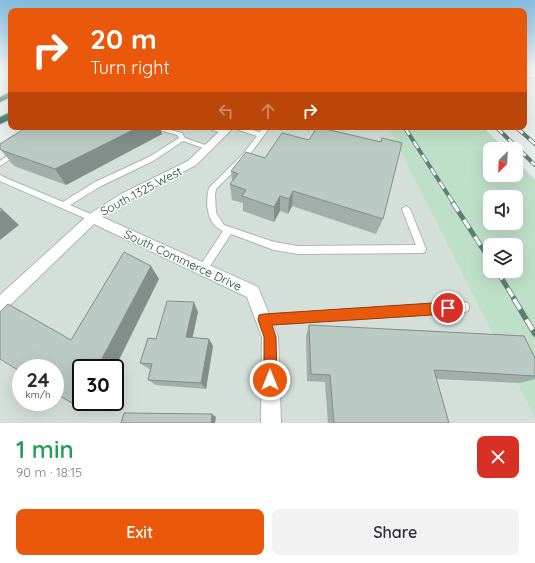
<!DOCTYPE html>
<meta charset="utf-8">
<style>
body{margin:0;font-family:Quicksand,sans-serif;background:#f2f2f3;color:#2b2b33;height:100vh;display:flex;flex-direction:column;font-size:15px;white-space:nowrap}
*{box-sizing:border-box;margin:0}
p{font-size:13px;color:#7c7c81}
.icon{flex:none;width:22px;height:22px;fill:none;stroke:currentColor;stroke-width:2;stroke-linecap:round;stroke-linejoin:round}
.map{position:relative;height:423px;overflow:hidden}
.side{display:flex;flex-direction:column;background:#fff;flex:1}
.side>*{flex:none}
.top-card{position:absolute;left:8px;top:8px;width:519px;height:122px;border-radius:8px;box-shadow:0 4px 16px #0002;background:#ea580c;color:#fff;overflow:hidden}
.needle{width:26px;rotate:204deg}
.fabs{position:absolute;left:483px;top:142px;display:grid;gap:8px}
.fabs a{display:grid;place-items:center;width:40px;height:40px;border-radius:8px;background:#fff;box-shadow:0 4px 16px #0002;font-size:20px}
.speed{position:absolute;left:12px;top:359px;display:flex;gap:8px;font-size:20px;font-weight:700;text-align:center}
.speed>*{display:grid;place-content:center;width:52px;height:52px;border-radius:50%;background:#fff;box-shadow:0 4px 16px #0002;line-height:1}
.speed small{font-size:10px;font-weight:400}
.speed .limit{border:2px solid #111;border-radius:6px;background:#fff;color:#111}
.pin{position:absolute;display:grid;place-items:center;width:34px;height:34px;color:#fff;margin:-17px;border:2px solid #fff;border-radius:50%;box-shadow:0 1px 4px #0007}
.me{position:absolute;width:44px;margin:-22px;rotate:0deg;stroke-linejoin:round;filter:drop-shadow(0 0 3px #0008)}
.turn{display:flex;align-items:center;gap:14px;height:84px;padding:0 16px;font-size:18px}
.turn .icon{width:52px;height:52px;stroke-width:2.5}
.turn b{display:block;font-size:28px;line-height:34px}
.lanes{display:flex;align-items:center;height:38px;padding:0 16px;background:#0003;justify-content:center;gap:20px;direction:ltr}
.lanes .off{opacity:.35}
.round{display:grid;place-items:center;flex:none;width:42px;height:42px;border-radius:8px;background:#f2f2f3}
.summary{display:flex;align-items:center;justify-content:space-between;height:68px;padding:0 16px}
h1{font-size:24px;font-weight:600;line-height:30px;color:#1e9e55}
.primary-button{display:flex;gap:8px;margin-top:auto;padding:8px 16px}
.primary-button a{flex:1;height:46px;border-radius:8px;background:#ea580c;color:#fff;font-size:16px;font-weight:600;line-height:46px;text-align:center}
.primary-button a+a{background:#f2f2f3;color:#2b2b33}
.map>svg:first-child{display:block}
.built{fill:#d4dfda;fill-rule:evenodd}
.green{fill:#bfe0c8;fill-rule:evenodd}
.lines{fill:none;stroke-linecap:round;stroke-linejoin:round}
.service-casing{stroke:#a8b8b2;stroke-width:2}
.minor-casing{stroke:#a8b8b2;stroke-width:2}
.motorway-casing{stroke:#c2cac8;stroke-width:2}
.service{fill:#fff;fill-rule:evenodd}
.minor{fill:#fff;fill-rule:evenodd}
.motorway{fill:#2f6f62;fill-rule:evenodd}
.rail-far3-casing{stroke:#5f7d75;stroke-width:3}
.rail-far2-casing{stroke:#5f7d75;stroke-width:4}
.rail-far1-casing{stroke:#5f7d75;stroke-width:5}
.rail-casing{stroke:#5f7d75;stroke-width:5.5}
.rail-far3{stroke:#f7fbf9;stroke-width:2;stroke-dasharray:6;stroke-linecap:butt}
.rail-far2{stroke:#f7fbf9;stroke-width:2.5;stroke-dasharray:8;stroke-linecap:butt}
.rail-far1{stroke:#f7fbf9;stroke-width:3.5;stroke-dasharray:10;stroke-linecap:butt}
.rail{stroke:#f7fbf9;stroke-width:4;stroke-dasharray:12;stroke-linecap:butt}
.wall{fill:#a1aea9}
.shaded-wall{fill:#838d89}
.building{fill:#bbcac4;stroke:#838d89}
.route{fill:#ea580c;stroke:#983908}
.labels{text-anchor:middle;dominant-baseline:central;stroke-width:3;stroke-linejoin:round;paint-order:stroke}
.street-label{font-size:12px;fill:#24423a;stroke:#f7fbf9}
</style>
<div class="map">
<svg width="535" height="423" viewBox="0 0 535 423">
<rect width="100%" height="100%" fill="#e6efeb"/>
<path class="built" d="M 50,127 L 388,127 L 535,419 L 535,423 L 0,423 L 0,159 ZM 21,368 L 55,368 L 55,402 L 21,402 ZM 81,368 L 115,368 L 115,402 L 81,402 Z"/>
<path class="green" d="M 388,127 L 483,127 L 505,149 L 490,149 L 490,175 L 516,175 L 516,160 L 535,180 L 535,419 ZM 490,197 L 516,197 L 516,223 L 490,223 ZM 490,245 L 516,245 L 516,271 L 490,271 Z"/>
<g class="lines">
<g class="service-casing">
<path id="service" d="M 149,127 L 159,127 L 182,133 L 185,138 L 211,147 L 212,148 L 209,150 L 183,141 L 153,161 L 101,186 L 70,205 L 95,216 L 96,218 L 95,220 L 89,220 L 0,181 L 0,175 L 8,179 L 63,202 L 95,182 L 149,157 L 179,138 L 177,135 Z
M 203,127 L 213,127 L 228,132 L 225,134 Z
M 230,127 L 240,127 L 260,132 L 264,127 L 270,127 L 248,157 L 216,189 L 215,195 L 216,213 L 224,225 L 274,242 L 298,246 L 416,245 L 402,209 L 406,206 L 410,209 L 426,249 L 425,252 L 422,253 L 298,254 L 274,250 L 231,234 L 206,272 L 203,273 L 200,272 L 198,269 L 200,266 L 223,231 C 207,225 205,203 209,188 L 244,153 L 257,136 Z
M 14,151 L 16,151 L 19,153 L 0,166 L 0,161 Z
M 464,302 L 468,303 L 469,307 L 468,311 L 464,312 L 264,325 L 260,324 L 259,320 L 260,316 L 264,315 Z"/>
</g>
<g class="minor-casing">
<path id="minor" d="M 524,72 L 535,74 L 535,78 L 524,76 Z
M 224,127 L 234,127 L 196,165 L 129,200 L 102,217 L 258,287 L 278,337 L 281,423 L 261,423 L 262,337 L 247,297 L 94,224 L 5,310 L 0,312 L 0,295 L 88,215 L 121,194 L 188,161 Z"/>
</g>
<g class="motorway-casing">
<path id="motorway" d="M 11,92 L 11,97 L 0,102 L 0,97 Z
M 11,112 L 11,119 L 0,124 L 0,117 Z"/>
</g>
<use href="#service" class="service"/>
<use href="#minor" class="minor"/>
<use href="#motorway" class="motorway"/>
<g class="rail-far3-casing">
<path id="rail-far3" d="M 404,127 L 405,129
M 496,127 L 498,129
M 516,127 L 518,129"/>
</g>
<g class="rail-far2-casing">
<path id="rail-far2" d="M 405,128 L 454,204
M 497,128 L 535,165
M 517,128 L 535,144"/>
</g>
<g class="rail-far1-casing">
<path id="rail-far1" d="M 453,203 L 490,260
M 497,271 L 515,300"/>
</g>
<g class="rail-casing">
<path id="rail" d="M 514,299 L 535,334"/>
</g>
<use href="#rail-far3" class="rail-far3"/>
<use href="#rail-far2" class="rail-far2"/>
<use href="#rail-far1" class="rail-far1"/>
<use href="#rail" class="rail"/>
</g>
<path class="wall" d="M 27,127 L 160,127 L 162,134 L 66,185 L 14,166 L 0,149 Z
M 294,127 L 311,127 L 309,131 Z
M 231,171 L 383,219 L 376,234 L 292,206 L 288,214 L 280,211 L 274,222 L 243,211 L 243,203 L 232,200 L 230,184 L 232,181 Z
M 198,312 L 192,338 L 209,339 L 213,346 L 206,389 L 156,385 L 148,380 L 150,369 L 149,369 L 140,363 L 156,339 Z
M 309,325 L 535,358 L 535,379 L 520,383 L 436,379 L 449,423 L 328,423 L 325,382 L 307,381 L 306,336 Z"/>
<path class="shaded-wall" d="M 139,127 L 160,127 L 162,134 L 66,185 L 55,169 Z
M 293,191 L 292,206 L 288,214 L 289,199 Z
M 280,196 L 280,211 L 274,222 L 274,207 Z
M 3,210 L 19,225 L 0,240 L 0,212 Z
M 151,266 L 159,279 L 115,368 L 97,368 Z
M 194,302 L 198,312 L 191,345 L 186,337 Z
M 209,339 L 213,346 L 206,389 L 201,383 Z
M 81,398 L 81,402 L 98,402 L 94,411 L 77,406 Z
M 212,414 L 216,417 L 215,423 L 211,423 Z"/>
<path class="building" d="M 27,127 L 139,127 L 55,169 L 1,150 L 0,149 L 0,144 Z
M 317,127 L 381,142 L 382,138 L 402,143 L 383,219 L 293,191 L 289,199 L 280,196 L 274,207 L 242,196 L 246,190 L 230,184 L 238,174 L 231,171 L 246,152 L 265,158 L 282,133 L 309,140 Z
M 0,208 L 3,210 L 0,212 Z
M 124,252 L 151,266 L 97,368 L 81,368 L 81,398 L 77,406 L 55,393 L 55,368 L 21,368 L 21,372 L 0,359 L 0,312 L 8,304 L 71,340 Z
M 167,301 L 194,302 L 186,337 L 209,339 L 201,383 L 148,380 L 152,364 L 140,363 L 148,338 L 156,339 Z
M 309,325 L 524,336 L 535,358 L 535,376 L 434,370 L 449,423 L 334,423 L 330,375 L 311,374 Z
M 124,413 L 212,414 L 211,423 L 121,423 Z"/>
<linearGradient id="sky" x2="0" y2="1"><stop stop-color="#84bce0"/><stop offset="0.54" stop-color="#f4f8f6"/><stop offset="1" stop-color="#f4f8f6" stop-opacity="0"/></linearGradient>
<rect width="535" height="129" fill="url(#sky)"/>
<path class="route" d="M 448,302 L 453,304 L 454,308 L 453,312 L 448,314 L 272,325 L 276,337 L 277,380 L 275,385 L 270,387 L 266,385 L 264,380 L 264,337 L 258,320 L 259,315 L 264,314 Z"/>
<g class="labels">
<g class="street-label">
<text transform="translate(141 191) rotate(-28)">South 1325 West</text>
<text transform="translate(183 260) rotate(25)">South Commerce Drive</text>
</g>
</g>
</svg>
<div class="fabs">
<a><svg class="needle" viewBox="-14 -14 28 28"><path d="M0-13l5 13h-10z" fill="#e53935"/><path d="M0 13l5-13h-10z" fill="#7c7c81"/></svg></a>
<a><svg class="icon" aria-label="sound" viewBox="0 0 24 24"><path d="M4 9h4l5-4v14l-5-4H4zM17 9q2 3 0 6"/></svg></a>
<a><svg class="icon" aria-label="layers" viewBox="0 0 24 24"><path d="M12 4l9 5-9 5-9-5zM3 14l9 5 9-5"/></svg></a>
</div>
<div class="speed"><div>24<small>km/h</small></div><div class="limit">30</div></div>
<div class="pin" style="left:448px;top:308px;background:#d93025"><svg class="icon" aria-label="arrive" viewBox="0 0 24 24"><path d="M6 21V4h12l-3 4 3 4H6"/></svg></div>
<svg class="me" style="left:270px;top:380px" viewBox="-20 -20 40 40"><circle r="17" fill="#ea580c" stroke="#fff" stroke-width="3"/><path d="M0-11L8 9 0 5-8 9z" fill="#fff"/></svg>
<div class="top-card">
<div class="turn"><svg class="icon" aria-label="right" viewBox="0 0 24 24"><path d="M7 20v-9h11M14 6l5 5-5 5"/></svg><div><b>20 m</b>Turn right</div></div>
<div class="lanes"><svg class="icon off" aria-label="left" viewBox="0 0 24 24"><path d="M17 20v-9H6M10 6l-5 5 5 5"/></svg><svg class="icon off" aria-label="ahead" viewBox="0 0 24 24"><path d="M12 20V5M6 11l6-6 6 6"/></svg><svg class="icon" aria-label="right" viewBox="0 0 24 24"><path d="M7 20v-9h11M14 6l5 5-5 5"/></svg></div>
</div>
</div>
<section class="side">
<div class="summary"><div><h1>1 min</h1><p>90 m · 18:15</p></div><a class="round" style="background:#d93025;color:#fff"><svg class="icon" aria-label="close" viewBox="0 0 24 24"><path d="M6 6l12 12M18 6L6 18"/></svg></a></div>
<div class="primary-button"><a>Exit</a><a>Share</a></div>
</section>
